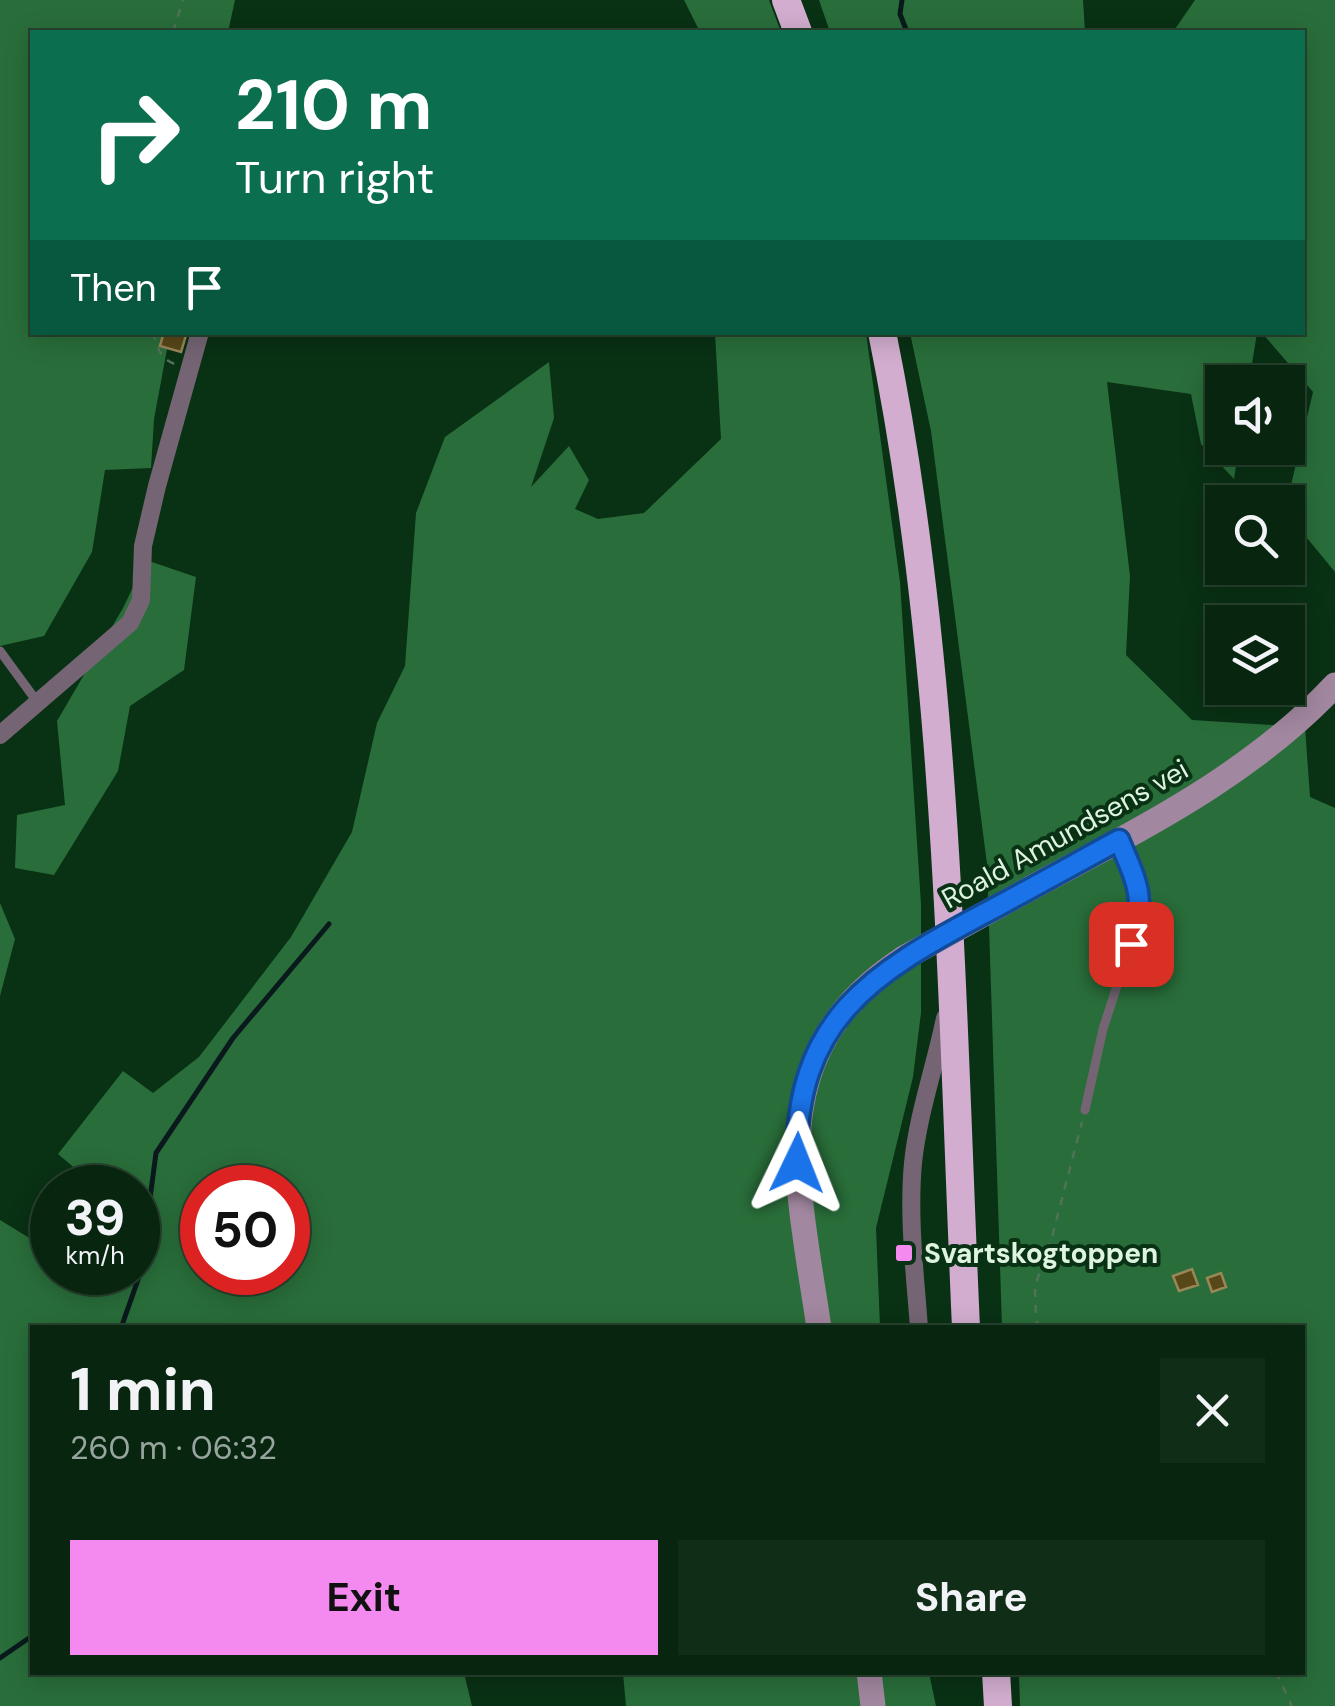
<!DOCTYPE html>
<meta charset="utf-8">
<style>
body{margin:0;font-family:"DM Sans",sans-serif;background:#102d18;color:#f1f3f6;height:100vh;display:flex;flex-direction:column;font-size:38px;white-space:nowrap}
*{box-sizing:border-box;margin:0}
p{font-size:32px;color:#98a59e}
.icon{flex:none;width:55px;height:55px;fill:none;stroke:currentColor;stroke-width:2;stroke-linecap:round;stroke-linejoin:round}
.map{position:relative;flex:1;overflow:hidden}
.side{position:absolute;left:30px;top:1325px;width:1275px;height:350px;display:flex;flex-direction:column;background:#07250f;border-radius:0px;box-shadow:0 5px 25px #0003,0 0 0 2px #28422f}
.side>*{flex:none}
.top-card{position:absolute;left:30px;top:30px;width:1275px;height:305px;border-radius:0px;box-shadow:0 5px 25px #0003,0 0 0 2px #28422f;background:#0b6e4f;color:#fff;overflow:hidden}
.buttons{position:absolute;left:1205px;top:365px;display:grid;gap:20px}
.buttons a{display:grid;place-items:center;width:100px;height:100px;border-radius:0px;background:#07250f;box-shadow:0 5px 25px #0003,0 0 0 2px #28422f;font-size:50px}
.speed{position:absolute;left:30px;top:1165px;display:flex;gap:20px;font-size:50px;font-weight:700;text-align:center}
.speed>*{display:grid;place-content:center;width:130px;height:130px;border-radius:50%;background:#07250f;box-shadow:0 5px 25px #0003,0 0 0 2px #28422f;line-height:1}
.speed small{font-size:25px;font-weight:400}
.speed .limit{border:15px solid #d22;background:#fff;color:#111}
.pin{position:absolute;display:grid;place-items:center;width:85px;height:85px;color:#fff;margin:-42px;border-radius:20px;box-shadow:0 5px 15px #0006}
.me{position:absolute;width:110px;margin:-55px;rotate:2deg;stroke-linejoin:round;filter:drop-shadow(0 0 8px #0008)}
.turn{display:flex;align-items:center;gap:35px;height:210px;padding:0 40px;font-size:45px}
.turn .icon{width:130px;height:130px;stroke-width:2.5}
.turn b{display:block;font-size:70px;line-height:85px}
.then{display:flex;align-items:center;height:95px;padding:0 40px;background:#0003;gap:20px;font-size:38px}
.round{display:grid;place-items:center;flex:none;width:105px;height:105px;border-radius:0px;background:#102d18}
.summary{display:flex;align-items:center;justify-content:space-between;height:170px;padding:0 40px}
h1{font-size:60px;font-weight:700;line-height:75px}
.action{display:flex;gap:20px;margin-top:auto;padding:20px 40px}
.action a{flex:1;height:115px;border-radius:0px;background:#f489ef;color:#111;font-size:40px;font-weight:700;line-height:115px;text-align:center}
.action a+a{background:#102d18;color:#f1f3f6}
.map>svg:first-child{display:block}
.forest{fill:#296e3a;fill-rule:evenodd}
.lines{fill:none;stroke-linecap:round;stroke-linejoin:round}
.stream{stroke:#0a1a1c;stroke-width:5}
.building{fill:#584718;stroke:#998758;stroke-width:2.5}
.path{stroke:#517259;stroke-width:2.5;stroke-dasharray:8 8;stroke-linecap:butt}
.service{stroke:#756574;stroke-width:9}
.minor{stroke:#756574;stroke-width:18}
.secondary{stroke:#a1879f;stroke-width:25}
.trunk{stroke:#d2adcf;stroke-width:28}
.secondary-bridge{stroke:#a1879f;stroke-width:25}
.route-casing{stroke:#114b97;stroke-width:25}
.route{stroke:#1a73e8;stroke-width:18}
.poi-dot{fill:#f489ef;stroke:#093114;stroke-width:4}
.labels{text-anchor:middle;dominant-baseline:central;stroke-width:8;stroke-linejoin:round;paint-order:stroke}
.street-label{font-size:28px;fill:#def3e0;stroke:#093114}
.poi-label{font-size:28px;font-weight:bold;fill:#def3e0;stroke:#093114;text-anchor:start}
</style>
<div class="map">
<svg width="1335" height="1706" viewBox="0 0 1335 1706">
<rect width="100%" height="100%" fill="#093114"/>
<path class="forest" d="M 0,0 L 235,0 L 228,32 L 32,32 L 32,332 L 170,333 L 154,419 L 151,468 L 105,470 L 92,552 L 44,636 L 0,646 Z
M 684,0 L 769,0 L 781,32 L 700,32 Z
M 819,0 L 1083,0 L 1085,32 L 830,32 Z
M 1195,0 L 1335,0 L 1335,572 L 1288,515 L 1287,502 L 1313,392 L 1262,333 L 1302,332 L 1302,32 L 1173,32 Z
M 715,333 L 866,333 L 900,582 L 921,904 L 921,1013 L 913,1077 L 876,1228 L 880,1327 L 32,1328 L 32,1672 L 464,1673 L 472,1706 L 0,1706 L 0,1220 L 49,1250 L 52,1246 L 52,1272 L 138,1272 L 138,1188 L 97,1187 L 58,1154 L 123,1071 L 153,1093 L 199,1057 L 291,937 L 352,832 L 377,723 L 405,666 L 416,513 L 445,437 L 549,362 L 554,418 L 531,487 L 569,446 L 589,480 L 575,509 L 598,519 L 644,513 L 721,439 ZM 202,1188 L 288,1188 L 288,1272 L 202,1272 Z
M 910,333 L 1257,333 L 1249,382 L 1222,382 L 1222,448 L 1239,448 L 1234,479 L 1201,444 L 1191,394 L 1107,382 L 1130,576 L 1126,655 L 1192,720 L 1305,727 L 1310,797 L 1335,808 L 1335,1706 L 1020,1706 L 1019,1673 L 1302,1672 L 1302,1328 L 1002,1327 L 987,864 L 931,431 Z
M 146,560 L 196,577 L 184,670 L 130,706 L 118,771 L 54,875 L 15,868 L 17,815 L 65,805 L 57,721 L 123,608 Z
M 0,903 L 15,939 L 0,996 Z
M 623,1673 L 929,1673 L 936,1706 L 626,1706 Z"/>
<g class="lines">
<path class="stream" d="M 902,0 L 900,14 L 907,32
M 121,1328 L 140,1274 L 156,1153 L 233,1038 L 329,924
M 0,1658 L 32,1636"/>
</g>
<path class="building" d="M 164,332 L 187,332 L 181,352 L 160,346 Z
M 1192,1269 L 1198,1285 L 1179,1291 L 1173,1276 Z
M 1221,1273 L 1226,1287 L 1212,1292 L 1207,1278 Z"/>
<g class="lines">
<path class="path" d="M 173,32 L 183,0
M 153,332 C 157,347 160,359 175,364
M 1040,1328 L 1036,1320 L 1035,1286 L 1052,1237 L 1082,1122
M 1276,1672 L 1292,1706"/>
<path class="service" d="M 0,651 L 38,703
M 1085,1110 L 1103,1029 L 1140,915 L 1139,886 L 1120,842"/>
<path class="minor" d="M 0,735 L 130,623 L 141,600 L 143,546 L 157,486 L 200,332
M 919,1328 C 915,1273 908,1217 913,1163 C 918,1114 935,1067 945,1018"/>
<path class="secondary" d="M 1031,888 C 1138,830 1250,776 1335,685
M 819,1328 C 798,1183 759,1053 904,958
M 869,1672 L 873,1706"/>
<path class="trunk" d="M 786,0 L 798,32
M 882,332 C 949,659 951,996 966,1328
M 996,1672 L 998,1706"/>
<path class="secondary-bridge" d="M 904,958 L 1031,888"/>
</g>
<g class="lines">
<g class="route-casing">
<path id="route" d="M 797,1163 C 794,1020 872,973 985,913 C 1030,889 1075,864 1119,840 C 1137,883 1147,898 1131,944"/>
</g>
<use href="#route" class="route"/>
</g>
<rect class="poi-dot" x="894" y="1243" width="20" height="20" rx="5"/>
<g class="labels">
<g class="street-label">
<text transform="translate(1065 834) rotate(-29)">Roald Amundsens vei</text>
</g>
<g class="poi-label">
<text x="924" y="1253">Svartskogtoppen</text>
</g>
</g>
</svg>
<div class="buttons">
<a><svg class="icon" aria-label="sound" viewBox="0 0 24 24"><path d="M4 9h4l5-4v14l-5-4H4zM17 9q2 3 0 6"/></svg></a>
<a><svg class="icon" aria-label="search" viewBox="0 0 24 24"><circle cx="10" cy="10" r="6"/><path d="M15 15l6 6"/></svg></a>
<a><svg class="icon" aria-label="layers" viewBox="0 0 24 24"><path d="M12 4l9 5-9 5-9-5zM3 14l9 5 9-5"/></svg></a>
</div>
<div class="speed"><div>39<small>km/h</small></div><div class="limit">50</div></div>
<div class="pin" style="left:1131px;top:944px;background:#d93025"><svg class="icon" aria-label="arrive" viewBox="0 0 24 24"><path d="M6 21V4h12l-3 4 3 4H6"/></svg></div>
<svg class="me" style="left:797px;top:1163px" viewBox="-20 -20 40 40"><path d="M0-17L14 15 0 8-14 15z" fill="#1a73e8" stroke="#fff" stroke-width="4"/></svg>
<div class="top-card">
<div class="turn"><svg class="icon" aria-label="right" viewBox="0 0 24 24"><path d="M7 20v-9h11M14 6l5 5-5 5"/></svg><div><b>210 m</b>Turn right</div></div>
<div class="then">Then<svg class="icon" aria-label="arrive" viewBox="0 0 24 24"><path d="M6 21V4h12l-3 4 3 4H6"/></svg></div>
</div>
<section class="side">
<div class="summary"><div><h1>1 min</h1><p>260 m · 06:32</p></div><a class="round"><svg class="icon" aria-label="close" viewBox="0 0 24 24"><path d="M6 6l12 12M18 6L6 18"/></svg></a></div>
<div class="action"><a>Exit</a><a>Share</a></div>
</section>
</div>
